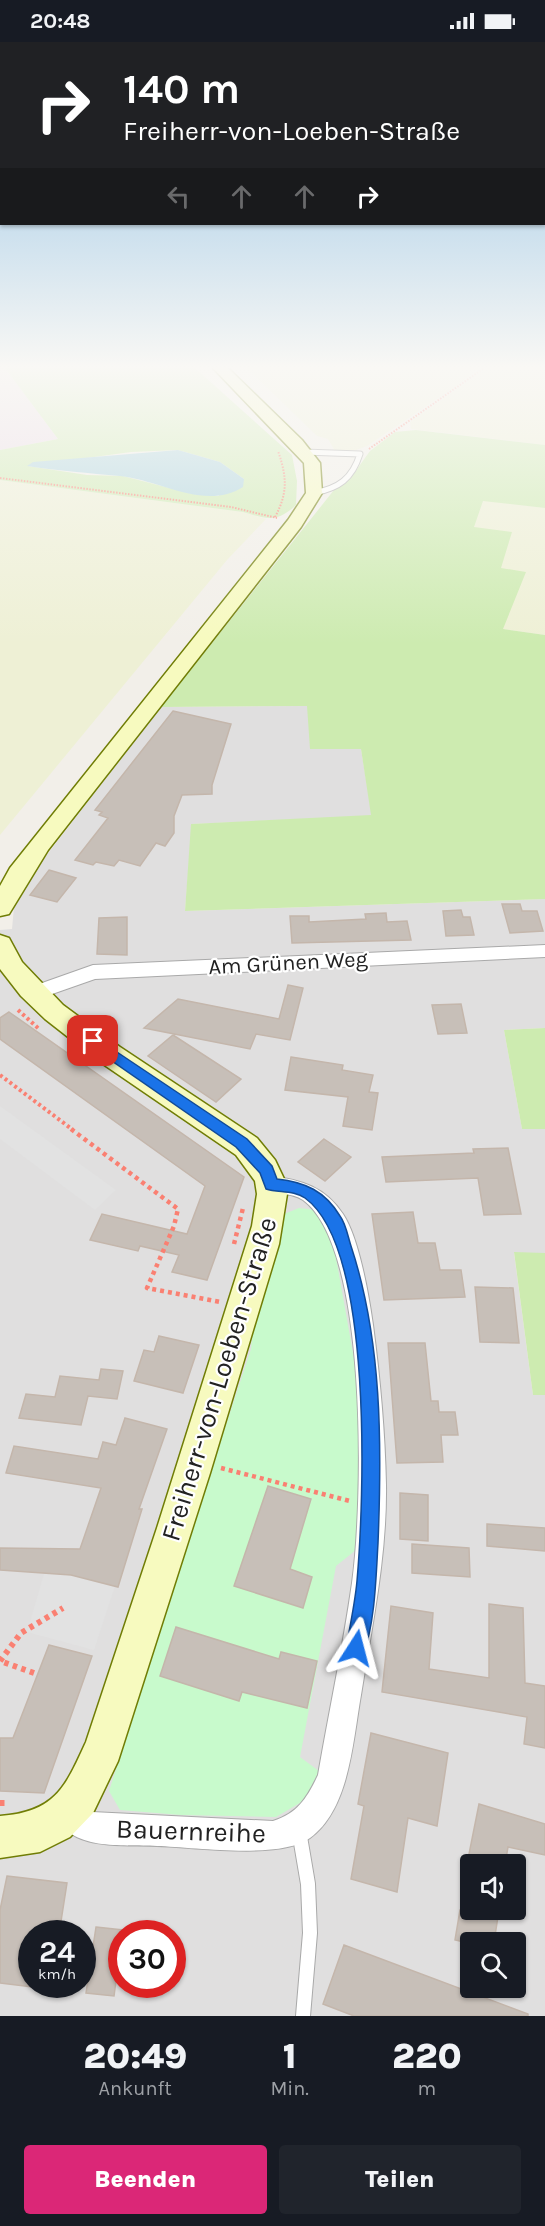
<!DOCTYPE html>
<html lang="de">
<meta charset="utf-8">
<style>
body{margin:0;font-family:Karla,sans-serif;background:#20242c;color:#f1f3f6;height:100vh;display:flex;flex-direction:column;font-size:22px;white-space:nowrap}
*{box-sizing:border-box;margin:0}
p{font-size:20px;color:#9ea1a6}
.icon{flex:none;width:33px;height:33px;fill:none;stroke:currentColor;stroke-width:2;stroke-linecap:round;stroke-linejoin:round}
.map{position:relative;height:1974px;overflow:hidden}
.drawer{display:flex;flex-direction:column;background:#171b24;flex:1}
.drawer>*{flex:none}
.top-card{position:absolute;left:0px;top:0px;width:546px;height:183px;box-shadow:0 2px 4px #0004;background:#202124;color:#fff;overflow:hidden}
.buttons{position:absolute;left:460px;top:1812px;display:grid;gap:12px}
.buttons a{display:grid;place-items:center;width:66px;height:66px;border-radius:6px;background:#171b24;box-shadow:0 2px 4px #0004;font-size:30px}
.speed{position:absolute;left:18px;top:1878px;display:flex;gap:12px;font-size:30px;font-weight:700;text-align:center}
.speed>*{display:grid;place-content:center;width:78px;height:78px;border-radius:50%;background:#171b24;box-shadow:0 2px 4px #0004;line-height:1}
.speed small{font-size:15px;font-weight:400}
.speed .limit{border:9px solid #d22;background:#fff;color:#111}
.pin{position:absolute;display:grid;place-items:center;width:51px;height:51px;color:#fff;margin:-26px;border-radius:12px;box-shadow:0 3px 9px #0006}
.me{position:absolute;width:66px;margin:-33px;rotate:9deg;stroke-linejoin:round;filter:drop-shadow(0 0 4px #0008)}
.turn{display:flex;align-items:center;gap:21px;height:126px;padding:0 24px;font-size:27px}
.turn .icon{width:78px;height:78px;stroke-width:2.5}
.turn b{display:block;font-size:42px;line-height:51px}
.lanes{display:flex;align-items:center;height:57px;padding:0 24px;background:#0003;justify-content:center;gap:30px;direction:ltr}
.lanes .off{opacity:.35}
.eta{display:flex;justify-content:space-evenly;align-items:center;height:102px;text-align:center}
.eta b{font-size:36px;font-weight:800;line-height:42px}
.primary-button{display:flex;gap:12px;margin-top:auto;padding:12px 24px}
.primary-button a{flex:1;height:69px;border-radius:6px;background:#db2777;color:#fff;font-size:24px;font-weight:800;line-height:69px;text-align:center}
.primary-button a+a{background:#20242c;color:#f1f3f6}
.status{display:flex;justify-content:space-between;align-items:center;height:42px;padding:0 30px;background:#171b24;direction:ltr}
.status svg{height:16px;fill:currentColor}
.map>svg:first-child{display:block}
.residential{fill:#e0dfdf;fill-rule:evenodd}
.industrial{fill:#ebdbe8}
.farmland{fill:#eef0d5}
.grass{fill:#cdebb0;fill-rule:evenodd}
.park{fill:#c8facc}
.parking{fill:#e2e2e2}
.water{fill:#aad3df}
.building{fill:#c7bfb8;stroke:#c4b6ab;stroke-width:1.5}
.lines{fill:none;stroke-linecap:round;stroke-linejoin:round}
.service-far1-casing{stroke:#a9a9a9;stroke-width:7}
.service-casing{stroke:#a9a9a9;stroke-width:16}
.minor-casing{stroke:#a9a9a9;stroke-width:2}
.secondary-casing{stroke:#707d05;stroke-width:3}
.path-far3{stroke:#fa8072;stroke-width:2;stroke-dasharray:1.5 1.5;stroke-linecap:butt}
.path-far2{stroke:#fa8072;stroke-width:4;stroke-dasharray:3 3;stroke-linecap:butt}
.path-far1{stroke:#fa8072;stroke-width:4.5;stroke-dasharray:4 4;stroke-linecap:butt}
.path{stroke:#fa8072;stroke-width:6;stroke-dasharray:4.5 4.5;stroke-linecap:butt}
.service-far1{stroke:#fff;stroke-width:5}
.service{stroke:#fff;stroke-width:14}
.minor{fill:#fff;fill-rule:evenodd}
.secondary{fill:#f7fabf;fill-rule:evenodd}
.route{fill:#1a73e8;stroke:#114b97;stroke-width:1.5}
.labels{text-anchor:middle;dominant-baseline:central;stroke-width:4.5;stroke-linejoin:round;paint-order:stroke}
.street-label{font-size:22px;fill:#222;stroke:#fff}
.near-street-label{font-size:27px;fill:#222;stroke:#fff}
</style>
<div class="status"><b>20:48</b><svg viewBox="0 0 49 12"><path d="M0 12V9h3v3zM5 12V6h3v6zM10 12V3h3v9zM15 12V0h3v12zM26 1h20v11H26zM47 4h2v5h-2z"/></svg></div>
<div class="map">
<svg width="545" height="1974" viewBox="0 0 545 1974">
<rect width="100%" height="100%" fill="#f2efe9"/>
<path class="residential" d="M 307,664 L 361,707 L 372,774 L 192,782 L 185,869 L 545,857 L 545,986 L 504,988 L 522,1087 L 545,1087 L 545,1211 L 514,1211 L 533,1353 L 545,1353 L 545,1974 L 0,1974 L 0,888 L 12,887 L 15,854 L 161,665 ZM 471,1822 L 516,1822 L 516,1868 L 471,1868 ZM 32,1892 L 82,1892 L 82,1942 L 32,1942 ZM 122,1892 L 172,1892 L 172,1942 L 122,1942 ZM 471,1900 L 516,1900 L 516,1946 L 471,1946 Z"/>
<path class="industrial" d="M 0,326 L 5,326 L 58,397 L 0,408 Z"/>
<path class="farmland" d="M 247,326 L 478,326 L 459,342 L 367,404 L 356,408 L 335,409 L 328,397 L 317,394 Z
M 487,326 L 545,326 L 545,403 L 411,387 L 410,380 Z
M 0,438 L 243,470 L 266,477 L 227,518 L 0,793 Z
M 483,458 L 545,466 L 545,593 L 502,587 L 501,526 L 473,485 Z"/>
<path class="grass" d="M 5,326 L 195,326 L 292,413 L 297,439 L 296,463 C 277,481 267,477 243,470 L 0,438 L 0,408 L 58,397 ZM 178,408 L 220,420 L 244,437 L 218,454 L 193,452 L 123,434 L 87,433 L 28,424 L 131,410 Z
M 416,388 L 545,403 L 545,466 L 483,459 L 474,485 L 512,490 L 501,526 L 526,530 L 503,587 L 545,593 L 545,857 L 185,869 L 191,782 L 371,773 L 361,707 L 310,707 L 307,664 L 161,665 L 334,448 L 352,434 L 370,409 L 395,390 Z
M 545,986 L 545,1087 L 522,1087 L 504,988 Z
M 514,1210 L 545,1211 L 545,1353 L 533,1353 Z"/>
<path class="park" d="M 299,1166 L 317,1168 L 330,1182 L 358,1339 L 363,1444 L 356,1508 L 336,1524 L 300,1715 L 319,1729 L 305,1758 L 276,1775 L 181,1773 L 120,1768 L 109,1749 L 223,1392 L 251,1307 L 253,1286 L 284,1172 Z"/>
<path class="parking" d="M 0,1064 L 116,1148 L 95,1168 L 0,1097 Z
M 44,1532 L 71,1533 L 115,1544 L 94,1608 L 27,1590 Z"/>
<path class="water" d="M 178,408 L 220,420 L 244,437 L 243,445 C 205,469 160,438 120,434 C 89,431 59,429 27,424 L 33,420 Z"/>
<path class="building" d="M 173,669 L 231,682 L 212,743 L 212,752 L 182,753 L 174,774 L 174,791 L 165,804 L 156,801 L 140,824 L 119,818 L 114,824 L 96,820 L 93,823 L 75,818 L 108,776 L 99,773 L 102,770 L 95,768 Z
M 49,828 L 76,836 L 57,860 L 30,853 Z
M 502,862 L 520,862 L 522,869 L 537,869 L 543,889 L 510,891 Z
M 461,868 L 463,875 L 470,875 L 474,893 L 446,894 L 443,869 Z
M 386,871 L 387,880 L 407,879 L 411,898 L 292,901 L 290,874 L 309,874 L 309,880 L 366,877 L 365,872 Z
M 127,875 L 127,913 L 97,912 L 99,876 Z
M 288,943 L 303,946 L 290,998 L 256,992 L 250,1007 L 144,986 L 178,957 L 279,977 Z
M 461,962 L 467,991 L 438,992 L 432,963 Z
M 9,970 L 244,1135 L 207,1238 L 172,1230 L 179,1213 L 140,1204 L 138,1209 L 90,1198 L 102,1172 L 187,1192 L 205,1144 L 0,997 L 0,976 Z
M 173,993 L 241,1037 L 216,1060 L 148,1014 Z
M 291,1015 L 343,1023 L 342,1028 L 373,1033 L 369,1050 L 378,1051 L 372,1088 L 343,1084 L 348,1055 L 285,1048 Z
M 324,1097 L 351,1115 L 325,1139 L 298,1120 Z
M 508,1106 L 521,1172 L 484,1173 L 478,1136 L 386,1140 L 382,1115 L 474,1111 L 473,1107 Z
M 413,1170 L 418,1201 L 435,1201 L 440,1228 L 461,1228 L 465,1255 L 384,1258 L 372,1172 Z
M 475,1245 L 513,1246 L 519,1301 L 480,1300 Z
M 159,1294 L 199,1303 L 183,1351 L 134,1339 L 144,1308 L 154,1310 Z
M 388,1301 L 425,1301 L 431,1359 L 438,1359 L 439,1370 L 455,1370 L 458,1393 L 441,1393 L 443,1420 L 397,1421 Z
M 101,1327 L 123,1329 L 117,1357 L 88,1354 L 81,1383 L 19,1376 L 26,1352 L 55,1355 L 60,1334 L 99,1338 Z
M 125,1376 L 167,1387 L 139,1467 L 142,1467 L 118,1545 L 71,1533 L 0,1528 L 0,1506 L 80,1507 L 101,1446 L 6,1431 L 14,1404 L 98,1417 L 103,1400 L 116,1403 Z
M 268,1444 L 311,1457 L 290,1527 L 312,1535 L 303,1566 L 234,1544 Z
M 400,1451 L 428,1453 L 428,1499 L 400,1497 Z
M 487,1482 L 545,1486 L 545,1509 L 487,1504 Z
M 412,1502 L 469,1506 L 470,1535 L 412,1531 Z
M 489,1562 L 523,1566 L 525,1641 L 545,1644 L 545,1706 L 524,1702 L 527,1675 L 382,1650 L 391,1564 L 433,1571 L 429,1627 L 489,1636 Z
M 176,1585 L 279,1617 L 281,1610 L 317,1619 L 307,1666 L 242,1650 L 239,1659 L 160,1634 Z
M 49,1603 L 92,1614 L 44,1751 L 0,1749 L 0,1696 L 13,1696 Z
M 371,1691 L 448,1711 L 437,1784 L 408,1776 L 397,1850 L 351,1837 L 364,1764 L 358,1762 Z
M 479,1762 L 545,1782 L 545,1813 L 508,1805 L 505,1822 L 467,1822 Z
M 7,1834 L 67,1841 L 59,1892 L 32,1892 L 32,1945 L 0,1941 L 0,1868 Z
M 460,1868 L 499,1868 L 494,1900 L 464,1900 L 455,1898 Z
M 96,1885 L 123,1888 L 114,1954 L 86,1951 Z
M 344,1903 L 528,1972 L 528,1974 L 354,1974 L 323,1962 Z"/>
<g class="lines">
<g class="service-far1-casing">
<path id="service-far1" d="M 304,410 L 360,412 C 352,437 339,446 314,451"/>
</g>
<g class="service-casing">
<path id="service" d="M 299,1789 L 308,1842 L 310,1891 L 303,1974"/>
</g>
<g class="minor-casing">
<path id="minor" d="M 545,903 L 545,915 L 95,937 L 35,958 L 28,956 L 25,951 L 28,946 L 93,923 Z
M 271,1134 C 302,1138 325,1145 343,1172 C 359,1196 369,1254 373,1283 C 380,1336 385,1390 386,1443 C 387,1514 372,1584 361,1653 C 353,1697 350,1767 310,1796 C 280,1818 194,1805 157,1804 C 122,1802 70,1810 54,1771 L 58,1760 L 69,1756 L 92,1770 L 273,1779 C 298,1771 307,1756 318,1733 C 329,1669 343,1605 352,1541 C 363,1463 369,1206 303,1158 C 292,1150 275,1153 263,1149 L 260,1143 L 263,1137 Z"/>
</g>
<g class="secondary-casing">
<path id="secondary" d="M 213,326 L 228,326 L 302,398 L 320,421 L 322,451 L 301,485 L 48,808 L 9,872 L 0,874 L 0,844 L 10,826 L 288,478 L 306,451 L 304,421 Z
M 0,893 L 9,896 L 22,920 L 63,963 L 120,1005 L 257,1096 L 275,1118 L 285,1139 L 287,1152 L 279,1202 L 210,1431 L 118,1719 L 93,1771 L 70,1795 L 40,1810 L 0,1816 L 0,1774 C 55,1770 65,1746 86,1700 L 157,1486 L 252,1184 L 257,1152 L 255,1139 L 236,1113 L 100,1020 L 45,977 L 21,954 L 0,927 Z"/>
</g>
<path class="path-far3" d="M 369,407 L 484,326
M 0,436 L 231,465 L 277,476
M 275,475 C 288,451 287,435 278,409"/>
<path class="path-far2" d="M 18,968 L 39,987
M 0,1033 L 73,1088"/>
<path class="path-far1" d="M 71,1087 L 178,1167 L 174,1184 L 147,1246 L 220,1260
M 234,1202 L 243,1166
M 221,1426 L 350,1459"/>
<path class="path" d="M 34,1631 L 0,1619 L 21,1591 L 63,1566
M 0,1761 L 9,1761"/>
<use href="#service-far1" class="service-far1"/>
<use href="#service" class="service"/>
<use href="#minor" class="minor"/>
<use href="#secondary" class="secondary"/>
</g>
<linearGradient id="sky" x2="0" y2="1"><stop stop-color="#8fc0e4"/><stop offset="0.54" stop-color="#f9f8f5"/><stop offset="1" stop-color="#f9f8f5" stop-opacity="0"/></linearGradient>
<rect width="545" height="602" fill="url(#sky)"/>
<path class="route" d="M 93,994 L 247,1097 L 272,1124 L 277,1137 C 305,1140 325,1149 340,1174 C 346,1182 348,1195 351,1204 C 382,1298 382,1402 378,1501 C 376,1535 375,1582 363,1613 L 356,1616 L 349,1613 L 346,1606 C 350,1584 355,1561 357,1539 C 364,1459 374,1206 305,1156 C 294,1148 278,1151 266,1147 L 260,1131 L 236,1105 L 89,1003 L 89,996 Z"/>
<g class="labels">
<g class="street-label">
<text transform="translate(288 921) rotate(-3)">Am Grünen Weg</text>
</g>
<g class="near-street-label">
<text transform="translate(219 1337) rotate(-73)">Freiherr-von-Loeben-Straße</text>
<text transform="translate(191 1789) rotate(2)">Bauernreihe</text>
</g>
</g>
</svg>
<div class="buttons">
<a><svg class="icon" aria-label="sound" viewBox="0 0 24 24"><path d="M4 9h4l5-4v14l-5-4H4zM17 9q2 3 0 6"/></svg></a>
<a><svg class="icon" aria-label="search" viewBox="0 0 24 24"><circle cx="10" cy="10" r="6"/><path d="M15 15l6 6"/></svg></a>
</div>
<div class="speed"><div>24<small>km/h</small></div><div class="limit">30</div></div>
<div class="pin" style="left:93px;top:999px;background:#d93025"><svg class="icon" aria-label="arrive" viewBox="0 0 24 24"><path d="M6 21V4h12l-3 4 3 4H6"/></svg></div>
<svg class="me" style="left:356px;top:1606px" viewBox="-20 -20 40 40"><path d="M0-17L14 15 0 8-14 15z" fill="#1a73e8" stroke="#fff" stroke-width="4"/></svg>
<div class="top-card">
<div class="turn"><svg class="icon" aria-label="right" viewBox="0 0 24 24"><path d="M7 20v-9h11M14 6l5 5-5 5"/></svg><div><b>140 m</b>Freiherr-von-Loeben-Straße</div></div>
<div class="lanes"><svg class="icon off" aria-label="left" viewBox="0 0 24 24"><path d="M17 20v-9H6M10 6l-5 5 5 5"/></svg><svg class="icon off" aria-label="ahead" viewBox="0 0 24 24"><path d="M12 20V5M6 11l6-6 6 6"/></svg><svg class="icon off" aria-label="ahead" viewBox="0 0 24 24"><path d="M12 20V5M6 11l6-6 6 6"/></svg><svg class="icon" aria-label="right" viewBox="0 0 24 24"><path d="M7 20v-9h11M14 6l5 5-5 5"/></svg></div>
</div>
</div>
<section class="drawer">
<div class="eta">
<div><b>20:49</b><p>Ankunft</p></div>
<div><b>1</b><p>Min.</p></div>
<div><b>220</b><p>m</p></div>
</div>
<div class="primary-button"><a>Beenden</a><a>Teilen</a></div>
</section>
